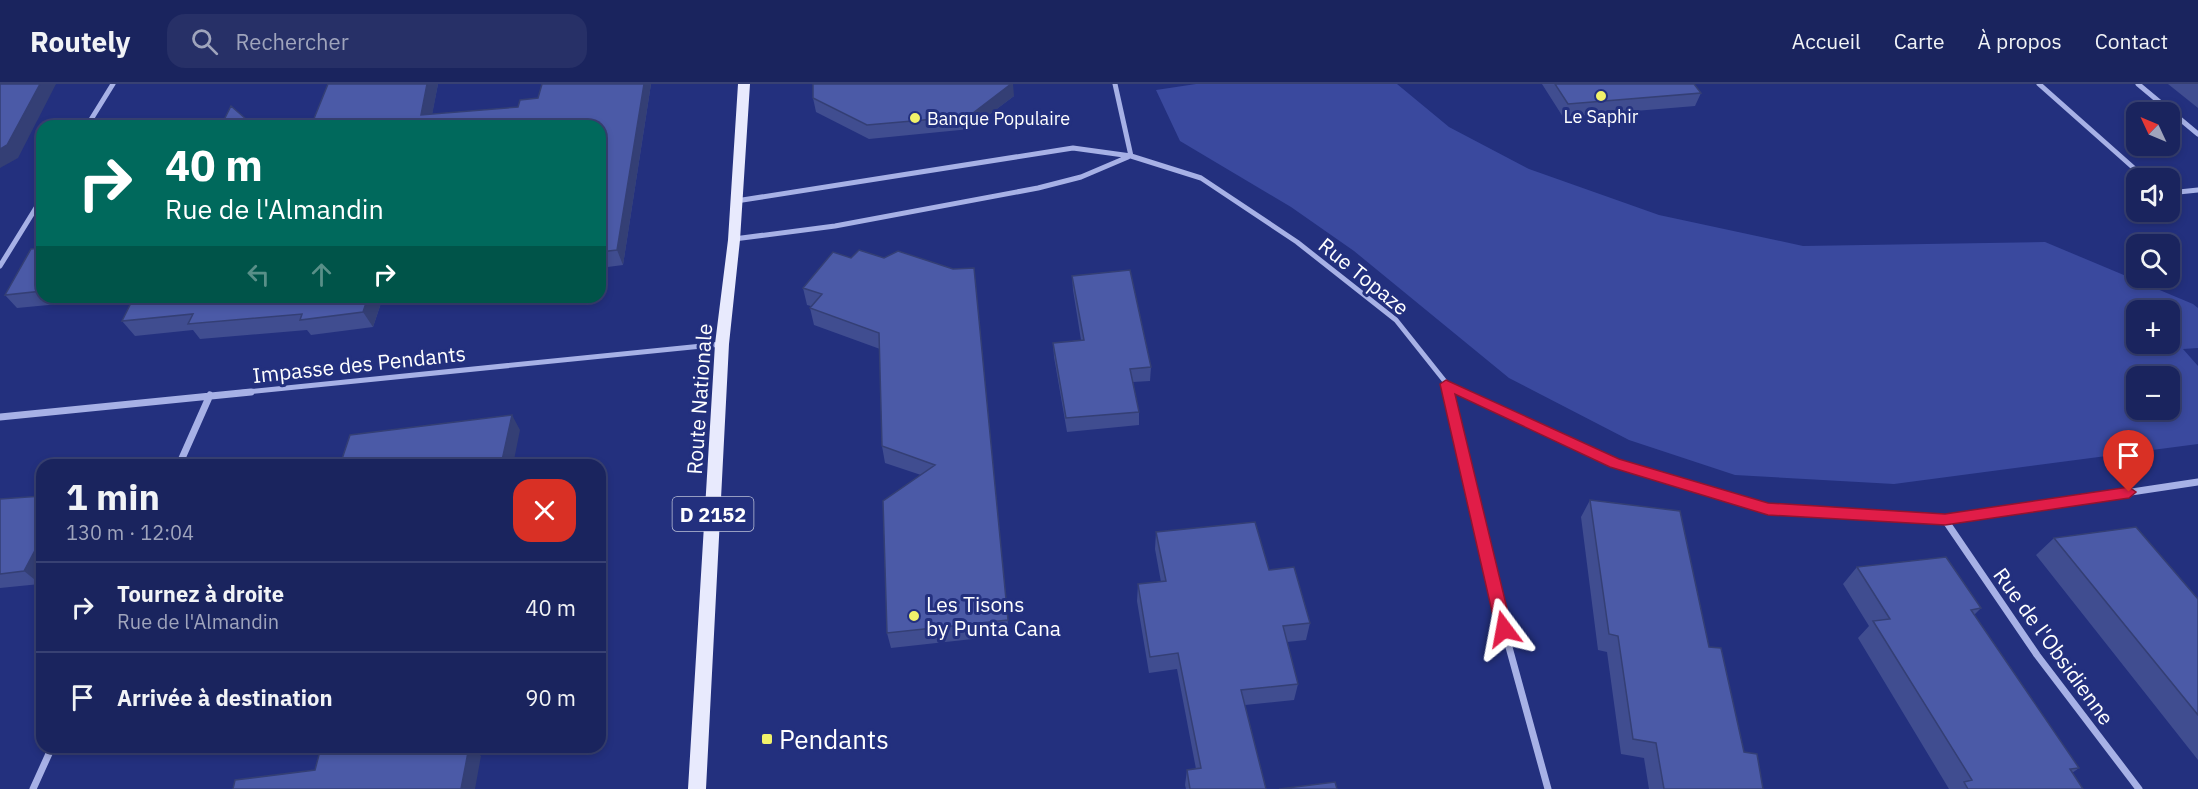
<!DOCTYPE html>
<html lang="fr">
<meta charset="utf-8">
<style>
body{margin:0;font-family:"IBM Plex Sans",sans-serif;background:#273067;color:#f1f3f6;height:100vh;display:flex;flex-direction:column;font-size:22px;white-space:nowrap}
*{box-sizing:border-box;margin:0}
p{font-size:20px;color:#9fa4bc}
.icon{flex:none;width:33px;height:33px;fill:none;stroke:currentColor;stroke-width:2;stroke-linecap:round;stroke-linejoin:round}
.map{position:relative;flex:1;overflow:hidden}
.sheet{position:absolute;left:36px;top:375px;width:570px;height:294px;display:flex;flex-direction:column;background:#1a245e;border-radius:18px;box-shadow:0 3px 9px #0003,0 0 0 2px #384173}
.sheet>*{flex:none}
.guide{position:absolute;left:36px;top:36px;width:570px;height:183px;border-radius:18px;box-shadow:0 3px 9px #0003,0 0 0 2px #384173;background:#00695c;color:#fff;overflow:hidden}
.needle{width:39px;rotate:314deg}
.fabs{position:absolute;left:2126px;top:18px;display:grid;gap:12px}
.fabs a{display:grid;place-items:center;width:54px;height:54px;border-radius:12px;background:#1a245e;box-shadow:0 3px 9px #0003,0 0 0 2px #384173;font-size:30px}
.pin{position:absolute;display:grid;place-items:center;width:51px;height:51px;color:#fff;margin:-62px -26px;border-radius:50% 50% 50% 0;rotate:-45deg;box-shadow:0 0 6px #0007}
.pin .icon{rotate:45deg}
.me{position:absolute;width:66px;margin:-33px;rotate:347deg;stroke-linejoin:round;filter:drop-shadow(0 0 4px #0008)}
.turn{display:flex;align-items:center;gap:21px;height:126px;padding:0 30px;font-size:27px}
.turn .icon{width:78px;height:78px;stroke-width:2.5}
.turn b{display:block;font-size:42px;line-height:51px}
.lanes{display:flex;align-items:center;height:57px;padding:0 30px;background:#0003;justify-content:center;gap:30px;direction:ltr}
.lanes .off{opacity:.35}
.round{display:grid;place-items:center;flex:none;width:63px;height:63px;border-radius:18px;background:#273067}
.summary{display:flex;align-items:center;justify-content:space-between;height:102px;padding:0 30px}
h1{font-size:36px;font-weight:800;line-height:45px}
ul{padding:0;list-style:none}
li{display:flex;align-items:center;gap:18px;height:90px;padding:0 30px;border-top:2px solid #384173}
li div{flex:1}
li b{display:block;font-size:22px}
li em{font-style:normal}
header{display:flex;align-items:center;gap:36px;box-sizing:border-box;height:84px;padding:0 30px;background:#1a245e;border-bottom:2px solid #384173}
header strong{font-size:28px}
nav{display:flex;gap:33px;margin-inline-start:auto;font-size:21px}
.search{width:420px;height:54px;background:#273067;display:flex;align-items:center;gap:15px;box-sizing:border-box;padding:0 21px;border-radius:18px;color:#9fa4bc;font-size:22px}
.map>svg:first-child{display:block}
.green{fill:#3a499e;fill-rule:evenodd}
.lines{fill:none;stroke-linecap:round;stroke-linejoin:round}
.minor-far1{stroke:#a7b1e6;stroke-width:5}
.minor{stroke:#a7b1e6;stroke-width:7}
.primary{fill:#e8eafd;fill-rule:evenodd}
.wall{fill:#404d90}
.shaded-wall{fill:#343f75}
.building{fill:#4b5aa7;stroke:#343f75;stroke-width:1.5}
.route{fill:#e11d48;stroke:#92132f;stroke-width:1.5}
.poi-dot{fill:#f1f26a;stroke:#23307e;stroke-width:2}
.labels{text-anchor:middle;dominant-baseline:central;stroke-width:6;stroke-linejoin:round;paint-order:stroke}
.far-poi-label{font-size:18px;fill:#fff;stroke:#23307e}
.shield{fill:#23307e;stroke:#bdc1d8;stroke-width:1.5}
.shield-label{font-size:20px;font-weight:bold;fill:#fff}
.street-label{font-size:21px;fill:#fff;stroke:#23307e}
.poi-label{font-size:21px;fill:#fff;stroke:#23307e;text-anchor:start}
.near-poi-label{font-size:26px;fill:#fff;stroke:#23307e;text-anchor:start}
</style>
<header>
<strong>Routely</strong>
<div class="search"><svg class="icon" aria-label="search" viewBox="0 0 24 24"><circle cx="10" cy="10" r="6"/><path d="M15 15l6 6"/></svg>Rechercher</div>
<nav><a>Accueil</a><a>Carte</a><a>À propos</a><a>Contact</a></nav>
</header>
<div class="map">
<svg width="2198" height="705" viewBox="0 0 2198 705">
<rect width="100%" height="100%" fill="#23307e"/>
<path class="green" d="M 1196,0 L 1397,0 L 1449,43 L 1529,85 L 1659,131 L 1803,162 L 2045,158 L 2193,220 L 2198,224 L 2198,264 L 2183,265 L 2198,282 L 2198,360 L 1894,400 L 1735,391 L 1629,356 L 1509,294 L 1354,167 L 1291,123 L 1180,57 L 1156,6 ZM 2136,226 L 2169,226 L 2169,260 L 2136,260 ZM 2136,292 L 2169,292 L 2169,326 L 2136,326 Z"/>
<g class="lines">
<path class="minor-far1" d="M 1115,0 L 1131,72
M 2039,0 L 2145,94
M 2138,0 L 2198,50
M 87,42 L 113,0
M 2169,109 L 2198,106
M 736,117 L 1073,64 L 1131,72 L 1201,94 L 1297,158 L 1396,236 L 1447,300 L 1449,309
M 734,155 L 835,142 L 1038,104 L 1081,93 L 1128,73
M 0,182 L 42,114
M 1447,300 L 1466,309
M 236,309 L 722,260"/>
<path class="minor" d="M 1449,308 L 1504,545 L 1548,705
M 1463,308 L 1615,379 L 1768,425 L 1945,436 L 2198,398
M 0,333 L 251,308
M 179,381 L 210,311
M 1945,436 L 2037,571 L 2139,705
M 33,705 L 52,663"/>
<path class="primary" d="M 738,0 L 750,0 L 740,156 L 729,260 L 706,705 L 688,705 L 715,260 L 728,156 Z"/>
</g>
<path class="wall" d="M 438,0 L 432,30 L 518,23 L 538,14 L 651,0 L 623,181 L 600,184 L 600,42 L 311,42 Z
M 1542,0 L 1694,0 L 1701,9 L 1695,22 L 1563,33 Z
M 2168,0 L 2198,0 L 2198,24 Z
M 1014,12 L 970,45 L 869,55 L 816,28 L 813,14 Z
M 42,164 L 42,213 L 83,213 L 80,218 L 17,224 L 5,211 Z
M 851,174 L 884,174 L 953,185 L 974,184 L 1009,551 L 891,564 L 887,549 L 921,391 L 885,379 L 882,362 L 880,265 L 814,241 L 810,224 L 811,222 L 807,221 L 803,204 Z
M 1072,192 L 1151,283 L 1150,297 L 1133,298 L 1139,328 L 1139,341 L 1067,348 L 1054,273 L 1053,259 L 1081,256 L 1073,206 Z
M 134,213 L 383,213 L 373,243 L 311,251 L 307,246 L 200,255 L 193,246 L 135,252 L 122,237 Z
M 42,412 L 42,496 L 40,500 L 0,504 L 0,415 Z
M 1590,416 L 1709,563 L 1744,668 L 1763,705 L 1649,705 L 1644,674 L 1621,670 L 1607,568 L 1598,566 L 1581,433 Z
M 1156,448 L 1269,486 L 1310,539 L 1306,556 L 1287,558 L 1298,600 L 1294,616 L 1245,621 L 1266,705 L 1186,705 L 1185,701 L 1187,686 L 1196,685 L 1177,585 L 1149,589 L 1137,517 L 1138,500 L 1161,498 L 1155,465 Z
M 2054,454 L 2198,515 L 2198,676 L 2036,471 Z
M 1857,483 L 1981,524 L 1974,531 L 2079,684 L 2072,689 L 2083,705 L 1949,705 L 1858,554 L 1869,542 L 1843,500 Z"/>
<path class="shaded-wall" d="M 40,0 L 56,0 L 18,74 L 0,84 L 0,65 Z
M 427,0 L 438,0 L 430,42 L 421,31 Z
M 644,0 L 651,0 L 623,181 L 617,166 Z
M 1011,0 L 1013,0 L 1014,12 L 970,45 L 969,32 Z
M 76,213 L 83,213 L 80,218 Z
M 368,213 L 383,213 L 373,243 L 363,228 Z
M 512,331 L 520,346 L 513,381 L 501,381 Z
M 42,453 L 42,496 L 40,500 L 24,487 Z
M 469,663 L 472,663 L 481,672 L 475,705 L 461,705 Z"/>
<path class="building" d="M 0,0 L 40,0 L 7,61 L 0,65 Z
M 328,0 L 427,0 L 421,31 L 518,23 L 520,16 L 538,14 L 542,0 L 644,0 L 617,166 L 600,168 L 600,42 L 311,42 Z
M 813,0 L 1011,0 L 969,32 L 867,41 L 813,14 Z
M 1555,0 L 1694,0 L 1701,9 L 1568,20 Z
M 231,22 L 254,42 L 221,42 Z
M 42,164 L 42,207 L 5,211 L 31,165 Z
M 859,166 L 884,174 L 898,167 L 953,185 L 974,184 L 1008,536 L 887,549 L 883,417 L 935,381 L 882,362 L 879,249 L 810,224 L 822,210 L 803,204 L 833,168 L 851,174 Z
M 1130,186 L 1151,283 L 1130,285 L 1139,328 L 1066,334 L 1053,259 L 1084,256 L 1072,192 Z
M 134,213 L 368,213 L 363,228 L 300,236 L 302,230 L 188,240 L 193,230 L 122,237 Z
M 512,331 L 501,381 L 340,381 L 350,351 Z
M 42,412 L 42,453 L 24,487 L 0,490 L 0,415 Z
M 1590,416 L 1680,427 L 1709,563 L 1721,564 L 1744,668 L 1757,670 L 1763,705 L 1664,705 L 1656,659 L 1633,655 L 1618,552 L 1609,550 Z
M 1255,438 L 1269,486 L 1294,483 L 1310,539 L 1283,542 L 1298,600 L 1241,606 L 1266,705 L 1190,705 L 1187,686 L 1201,684 L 1178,569 L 1150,573 L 1138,500 L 1166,497 L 1156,448 Z
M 2136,443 L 2198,515 L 2198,631 L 2054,454 Z
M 1946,473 L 1981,524 L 1971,526 L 2079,684 L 2070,685 L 2083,705 L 1968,705 L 1964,698 L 1972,696 L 1873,537 L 1890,535 L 1857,483 Z
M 321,663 L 469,663 L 461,705 L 233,705 L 235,696 L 315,686 Z
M 1335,698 L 1337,705 L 1279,705 Z"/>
<path class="route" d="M 1446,296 L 1619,375 L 1768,419 L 1945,430 L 2129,403 L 2136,408 L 2129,414 L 1945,441 L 1768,431 L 1610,383 L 1455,310 L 1512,545 L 1510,550 L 1499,550 L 1496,545 L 1440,300 Z"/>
<g class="poi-dot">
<circle cx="1601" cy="12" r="6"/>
<circle cx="915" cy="34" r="6"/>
<circle cx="914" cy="532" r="6"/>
<rect x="761" y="649" width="12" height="12" rx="3"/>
</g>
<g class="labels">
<g class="far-poi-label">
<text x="1601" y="32">Le Saphir</text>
<text x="927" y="34" text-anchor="start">Banque Populaire</text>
</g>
<rect class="shield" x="672.5" y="413" width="81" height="34" rx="4.5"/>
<g class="shield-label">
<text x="713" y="430">D 2152</text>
</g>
<g class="street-label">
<text transform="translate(1364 192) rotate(39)">Rue Topaze</text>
<text transform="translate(359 280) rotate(-6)">Impasse des Pendants</text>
<text transform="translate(699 315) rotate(-86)">Route Nationale</text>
<text transform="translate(2054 562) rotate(54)">Rue de l'Obsidienne</text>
</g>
<g class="poi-label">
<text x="926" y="520">Les Tisons<tspan x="926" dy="24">by Punta Cana</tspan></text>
</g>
<g class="near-poi-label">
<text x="779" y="655">Pendants</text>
</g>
</g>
</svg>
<div class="fabs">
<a><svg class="needle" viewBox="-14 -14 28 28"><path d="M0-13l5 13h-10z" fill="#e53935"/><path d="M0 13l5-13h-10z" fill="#9fa4bc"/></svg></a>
<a><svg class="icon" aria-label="sound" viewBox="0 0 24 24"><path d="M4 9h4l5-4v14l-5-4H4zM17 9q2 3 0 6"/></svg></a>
<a><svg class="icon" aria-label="search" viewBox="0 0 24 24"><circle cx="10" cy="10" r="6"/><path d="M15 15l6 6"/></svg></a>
<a>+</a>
<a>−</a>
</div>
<div class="pin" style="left:2129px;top:408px;background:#d93025"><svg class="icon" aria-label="arrive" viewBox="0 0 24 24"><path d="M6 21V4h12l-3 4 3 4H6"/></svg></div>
<svg class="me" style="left:1504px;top:545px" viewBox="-20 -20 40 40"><path d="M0-17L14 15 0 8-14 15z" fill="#e11d48" stroke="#fff" stroke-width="4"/></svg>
<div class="guide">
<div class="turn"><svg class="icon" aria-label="right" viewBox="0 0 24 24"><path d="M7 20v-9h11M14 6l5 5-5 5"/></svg><div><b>40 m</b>Rue de l'Almandin</div></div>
<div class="lanes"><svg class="icon off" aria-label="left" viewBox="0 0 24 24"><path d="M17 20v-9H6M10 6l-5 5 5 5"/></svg><svg class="icon off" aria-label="ahead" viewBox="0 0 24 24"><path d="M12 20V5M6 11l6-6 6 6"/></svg><svg class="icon" aria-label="right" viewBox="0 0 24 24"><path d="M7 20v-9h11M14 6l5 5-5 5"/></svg></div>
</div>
<section class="sheet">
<div class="summary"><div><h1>1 min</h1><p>130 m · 12:04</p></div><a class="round" style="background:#d93025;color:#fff"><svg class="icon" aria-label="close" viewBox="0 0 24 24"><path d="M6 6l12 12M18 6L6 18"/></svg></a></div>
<ul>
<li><svg class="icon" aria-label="right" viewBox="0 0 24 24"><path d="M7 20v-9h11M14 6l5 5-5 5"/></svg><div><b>Tournez à droite</b><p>Rue de l'Almandin</p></div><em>40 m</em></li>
<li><svg class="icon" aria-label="arrive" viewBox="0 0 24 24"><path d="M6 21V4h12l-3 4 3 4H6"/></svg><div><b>Arrivée à destination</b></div><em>90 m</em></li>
</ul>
</section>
</div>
